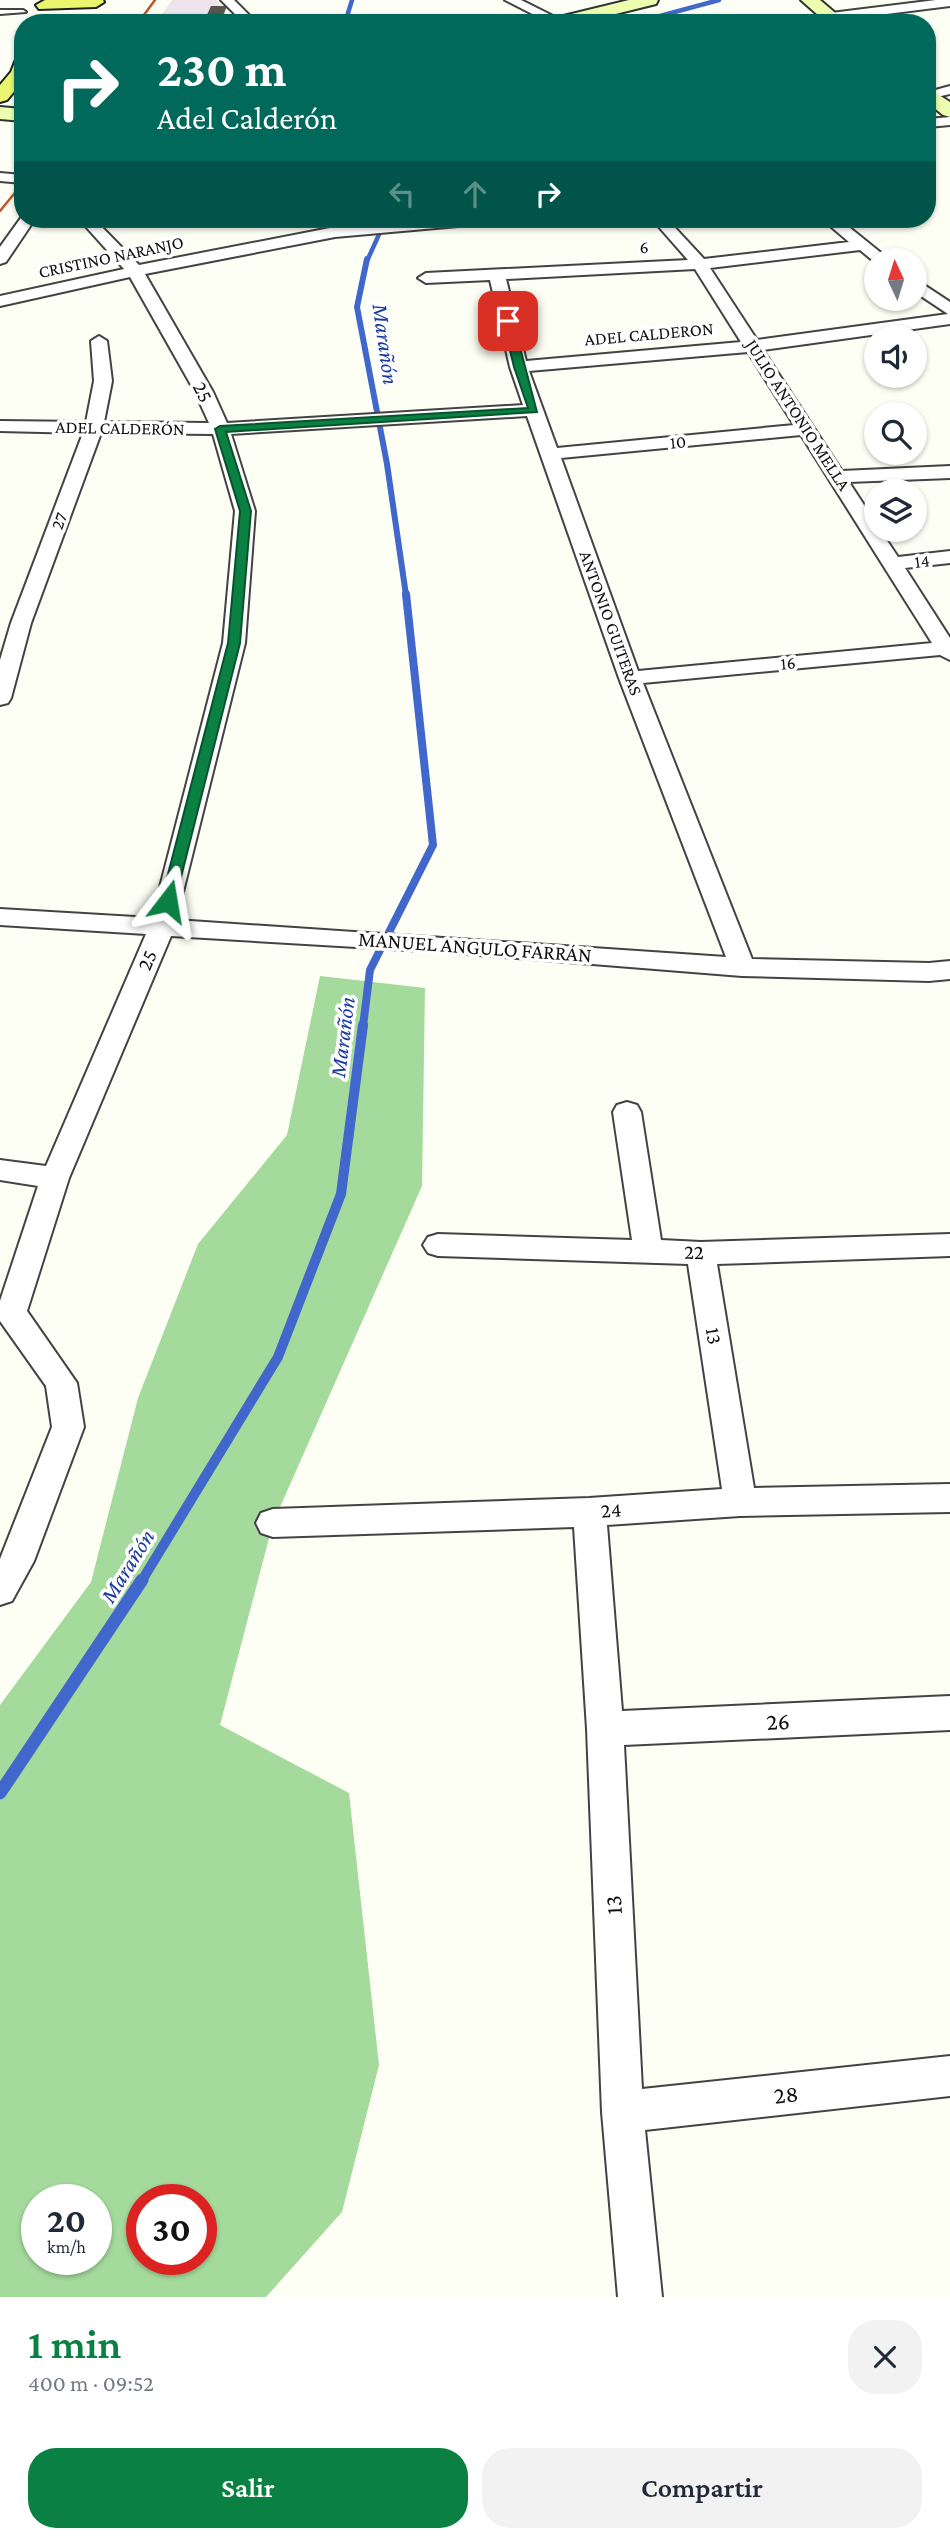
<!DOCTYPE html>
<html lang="es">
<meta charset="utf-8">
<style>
body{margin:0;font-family:"Crimson Pro",serif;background:#f2f2f3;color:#1f2937;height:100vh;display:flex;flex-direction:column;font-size:26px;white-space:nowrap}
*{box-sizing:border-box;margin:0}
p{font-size:23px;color:#747a83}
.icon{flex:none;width:38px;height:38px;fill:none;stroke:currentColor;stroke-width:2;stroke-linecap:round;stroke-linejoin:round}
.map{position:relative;height:2297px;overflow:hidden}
.drawer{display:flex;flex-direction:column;background:#fff;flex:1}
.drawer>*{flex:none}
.guide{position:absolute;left:14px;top:14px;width:922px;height:214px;border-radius:28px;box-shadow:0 2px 5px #0004;background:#00695c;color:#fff;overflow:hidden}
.needle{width:46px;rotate:356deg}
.fabs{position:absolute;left:864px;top:248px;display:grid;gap:14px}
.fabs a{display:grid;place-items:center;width:63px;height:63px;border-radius:50%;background:#fff;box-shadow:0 2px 5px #0004;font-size:35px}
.speed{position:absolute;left:21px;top:2184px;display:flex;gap:14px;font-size:35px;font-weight:700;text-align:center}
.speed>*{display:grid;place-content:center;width:91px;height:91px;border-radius:50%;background:#fff;box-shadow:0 2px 5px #0004;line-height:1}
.speed small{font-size:18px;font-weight:400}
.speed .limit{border:10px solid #d22;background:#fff;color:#111}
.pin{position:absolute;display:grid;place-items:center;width:60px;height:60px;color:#fff;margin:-30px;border-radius:14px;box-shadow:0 4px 10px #0006}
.me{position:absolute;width:77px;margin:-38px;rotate:14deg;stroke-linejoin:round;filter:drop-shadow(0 0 5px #0008)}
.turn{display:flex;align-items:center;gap:24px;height:147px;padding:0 28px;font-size:32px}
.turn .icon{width:91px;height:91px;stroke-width:2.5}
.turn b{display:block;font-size:49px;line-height:60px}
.lanes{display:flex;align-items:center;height:66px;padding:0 28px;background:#0003;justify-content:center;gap:35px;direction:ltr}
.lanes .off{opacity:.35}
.round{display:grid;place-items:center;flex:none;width:74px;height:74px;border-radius:28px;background:#f2f2f3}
.overview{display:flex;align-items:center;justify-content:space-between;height:119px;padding:0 28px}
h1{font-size:42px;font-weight:600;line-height:52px;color:#0b8043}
.primary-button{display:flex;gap:14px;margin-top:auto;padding:14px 28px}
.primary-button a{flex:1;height:80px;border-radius:28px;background:#0b8043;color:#fff;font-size:28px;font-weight:600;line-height:80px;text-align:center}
.primary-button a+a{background:#f2f2f3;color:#1f2937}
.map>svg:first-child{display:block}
.industrial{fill:#eee5ec}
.forest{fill:#a4da9c;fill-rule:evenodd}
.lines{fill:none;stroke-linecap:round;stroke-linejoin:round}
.stream-far4{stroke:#4167cc;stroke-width:4.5}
.stream-far3{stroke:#4167cc;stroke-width:6}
.stream-far2{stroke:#4167cc;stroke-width:8}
.stream-far1{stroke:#4167cc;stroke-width:10}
.stream{stroke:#4167cc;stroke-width:13}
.building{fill:#59564d}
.lane-casing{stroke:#434343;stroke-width:4}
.street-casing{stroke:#434343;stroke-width:4}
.secondary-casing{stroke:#323232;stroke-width:4}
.primary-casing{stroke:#212121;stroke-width:4}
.lane{fill:#fff;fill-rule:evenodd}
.street{fill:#fff;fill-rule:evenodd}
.secondary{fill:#edfdb0;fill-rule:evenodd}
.primary{fill:#eaf66d;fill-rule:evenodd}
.rail{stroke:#c05329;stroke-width:2.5}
.route{fill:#0b8043;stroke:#07532c;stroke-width:2}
.labels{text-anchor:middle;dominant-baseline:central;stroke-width:7;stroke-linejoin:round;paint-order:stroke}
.far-street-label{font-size:18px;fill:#101010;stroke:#fff}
.street-label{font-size:21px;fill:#101010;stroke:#fff}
.water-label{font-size:23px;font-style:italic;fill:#1a3aa2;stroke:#fff}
.near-street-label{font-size:24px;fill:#101010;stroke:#fff}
</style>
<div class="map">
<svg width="950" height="2297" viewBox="0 0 950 2297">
<rect width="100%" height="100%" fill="#fdfff4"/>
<path class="industrial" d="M 172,0 L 217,0 L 234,23 L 156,23 Z"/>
<path class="forest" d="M 320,976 L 425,988 L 422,1186 L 273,1523 L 220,1725 L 349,1793 L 379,2065 L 342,2212 L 266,2297 L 0,2297 L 0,1705 L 91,1582 L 138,1398 L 198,1244 L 287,1135 ZM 37,2200 L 96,2200 L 96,2259 L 37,2259 ZM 142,2200 L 201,2200 L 201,2259 L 142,2259 Z"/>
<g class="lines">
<path class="stream-far4" d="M 345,23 L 352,0
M 634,23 L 719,0
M 367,261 L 386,219"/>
<path class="stream-far3" d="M 367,259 L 357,307 L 387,464 L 406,595"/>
<path class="stream-far2" d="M 363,1026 L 370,970 L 433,845 L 406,594"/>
<path class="stream-far1" d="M 141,1582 L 278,1357 L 341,1194 L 363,1025"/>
<path class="stream" d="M 0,1793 L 142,1580"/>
</g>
<path class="building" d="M 211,6 L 227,6 L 222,18 L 206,17 Z"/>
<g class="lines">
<g class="lane-casing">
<path id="lane" d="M 0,10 L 23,10 L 26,12 L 0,14 Z
M 81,16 L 158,21 L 161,23 L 79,19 Z"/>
</g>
<g class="street-casing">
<path id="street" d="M 221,0 L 234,0 L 257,23 L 244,23 Z
M 505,0 L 521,0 L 565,22 L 550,23 Z
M 936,0 L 950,0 L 950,6 L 831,21 L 825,17 L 831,13 Z
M 950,86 L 950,94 L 928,99 L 928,92 Z
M 950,117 L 950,125 L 928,127 L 928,119 Z
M 0,173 L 23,175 L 23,183 L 0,181 Z
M 23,215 L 23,219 L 35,219 L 6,262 L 0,264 L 0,247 Z
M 79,219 L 94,219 L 139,265 L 335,227 L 432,219 L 488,219 L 481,224 L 335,237 L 145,274 L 213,392 L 227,423 L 523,405 L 510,367 L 490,280 L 426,283 L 418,278 L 426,273 L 688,260 L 652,219 L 667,219 L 704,259 L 849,242 L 822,219 L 839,219 L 891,261 L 877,261 L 877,264 L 860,250 L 710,268 L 757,340 L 948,314 L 915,292 L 915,279 L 950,302 L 950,324 L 763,350 L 842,471 L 950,466 L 950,478 L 849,482 L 877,525 L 877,530 L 880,530 L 898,557 L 950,551 L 950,563 L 905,568 L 950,638 L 950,660 L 940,655 L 643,683 L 752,959 L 929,963 L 950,961 L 950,979 L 929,981 L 742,976 L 441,952 L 171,936 L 69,1178 L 27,1311 L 77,1383 L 84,1427 L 34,1561 L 12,1601 L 0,1605 L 0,1559 L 52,1427 L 46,1386 L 0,1321 L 0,1301 L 38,1186 L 0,1180 L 0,1160 L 46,1166 L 146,934 L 0,925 L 0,909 L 152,918 L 223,643 L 235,511 L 213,434 L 101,433 L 31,623 L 11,698 L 8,703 L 0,705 L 0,660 L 11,623 L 83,433 L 0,431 L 0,421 L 86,422 L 94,381 L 91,341 L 99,336 L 107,341 L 112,381 L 104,422 L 209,423 L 195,392 L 130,277 L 0,306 L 0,296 L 124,269 ZM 695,269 L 741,342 L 526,361 L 506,279 ZM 748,352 L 794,425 L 557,448 L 529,371 ZM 527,416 L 619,678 L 726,957 L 176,920 L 245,643 L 255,511 L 231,434 ZM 801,435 L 932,643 L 638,671 L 561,458 Z
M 627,1102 L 637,1105 L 641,1112 L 661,1240 L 701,1242 L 950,1234 L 950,1256 L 717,1264 L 754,1488 L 950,1484 L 950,1512 L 740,1516 L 607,1525 L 622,1711 L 950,1696 L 950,1730 L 624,1745 L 642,2089 L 950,2056 L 950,2096 L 645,2130 L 662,2297 L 618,2297 L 602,2112 L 587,1729 L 574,1527 L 273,1537 L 261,1533 L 256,1523 L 261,1513 L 273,1509 L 589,1498 L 722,1489 L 688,1264 L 438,1256 L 428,1253 L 423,1245 L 428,1237 L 438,1234 L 632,1240 L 613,1112 L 617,1105 Z"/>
</g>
<g class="secondary-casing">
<path id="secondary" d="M 629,0 L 658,0 L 656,4 L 579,23 L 548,23 L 551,19 Z
M 801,0 L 820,0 L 847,23 L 827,23 Z
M 928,88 L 950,102 L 950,117 L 943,115 L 928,103 Z
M 0,107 L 23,109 L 23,121 L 0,119 Z"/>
</g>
<g class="primary-casing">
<path id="primary" d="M 45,0 L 103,0 L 104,2 L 96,7 L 39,9 L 36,5 Z
M 23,56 L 23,81 L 7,100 L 0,102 L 0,85 L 11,72 L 17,57 Z"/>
</g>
<use href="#lane" class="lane"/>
<use href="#street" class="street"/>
<use href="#secondary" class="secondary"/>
<use href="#primary" class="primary"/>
<path class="rail" d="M 138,23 L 155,0
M 0,211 L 23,183"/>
</g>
<path class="route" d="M 508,318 L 513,321 L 537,412 L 226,432 L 251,511 L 240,643 L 175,901 L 168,905 L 163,904 L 161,901 L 228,643 L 240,511 L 215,429 L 220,426 L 528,408 L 514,367 L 503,321 Z"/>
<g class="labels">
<g class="far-street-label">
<text transform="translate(644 247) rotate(-3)">6</text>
<text transform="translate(111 257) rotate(-12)">CRISTINO NARANJO</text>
<text transform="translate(649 334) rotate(-5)">ADEL CALDERON</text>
<text transform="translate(798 415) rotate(57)">JULIO ANTONIO MELLA</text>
<text transform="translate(120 428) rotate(1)">ADEL CALDERÓN</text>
<text transform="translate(678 442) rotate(-6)">10</text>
<text transform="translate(59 521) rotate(-70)">27</text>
<text transform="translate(922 561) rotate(-7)">14</text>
<text transform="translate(611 623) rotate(70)">ANTONIO GUITERAS</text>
<text transform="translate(788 663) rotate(-5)">16</text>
</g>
<g class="street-label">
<text transform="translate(203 392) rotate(63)">25</text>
<text transform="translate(475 947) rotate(4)">MANUEL ANGULO FARRÁN</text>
<text transform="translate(147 960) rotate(-67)">25</text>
<text transform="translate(694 1252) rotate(1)">22</text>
<text transform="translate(714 1336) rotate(81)">13</text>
<text transform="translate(611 1510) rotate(-4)">24</text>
</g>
<g class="water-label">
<text transform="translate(386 344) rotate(82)">Marañón</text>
<text transform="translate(342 1037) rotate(-83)">Marañón</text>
<text transform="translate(127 1566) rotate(-58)">Marañón</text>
</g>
<g class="near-street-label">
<text transform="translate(778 1721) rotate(-3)">26</text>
<text transform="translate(613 1905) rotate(-93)">13</text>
<text transform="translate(786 2094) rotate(-6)">28</text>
</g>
</g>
</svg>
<div class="fabs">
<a><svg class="needle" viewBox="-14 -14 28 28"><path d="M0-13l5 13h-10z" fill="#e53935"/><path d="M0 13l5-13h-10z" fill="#747a83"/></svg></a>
<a><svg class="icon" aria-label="sound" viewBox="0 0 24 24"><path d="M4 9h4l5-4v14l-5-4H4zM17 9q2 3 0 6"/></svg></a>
<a><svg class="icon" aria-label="search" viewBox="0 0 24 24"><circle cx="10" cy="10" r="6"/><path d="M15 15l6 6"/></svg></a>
<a><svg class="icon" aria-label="layers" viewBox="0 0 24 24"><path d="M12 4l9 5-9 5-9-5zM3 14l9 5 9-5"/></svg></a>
</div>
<div class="speed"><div>20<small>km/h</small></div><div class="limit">30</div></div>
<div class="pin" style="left:508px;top:321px;background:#d93025"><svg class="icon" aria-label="arrive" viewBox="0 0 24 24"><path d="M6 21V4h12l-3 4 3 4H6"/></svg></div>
<svg class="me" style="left:168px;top:901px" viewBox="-20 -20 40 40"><path d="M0-17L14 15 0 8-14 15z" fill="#0b8043" stroke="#fff" stroke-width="4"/></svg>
<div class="guide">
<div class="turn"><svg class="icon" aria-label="right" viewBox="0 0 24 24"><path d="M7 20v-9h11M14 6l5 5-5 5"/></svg><div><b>230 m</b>Adel Calderón</div></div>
<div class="lanes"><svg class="icon off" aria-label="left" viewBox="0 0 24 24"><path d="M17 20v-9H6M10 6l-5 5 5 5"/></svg><svg class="icon off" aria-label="ahead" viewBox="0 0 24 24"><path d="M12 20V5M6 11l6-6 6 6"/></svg><svg class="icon" aria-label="right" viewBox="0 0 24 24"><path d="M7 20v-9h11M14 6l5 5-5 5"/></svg></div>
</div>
</div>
<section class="drawer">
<div class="overview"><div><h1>1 min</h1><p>400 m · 09:52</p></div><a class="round"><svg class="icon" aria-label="close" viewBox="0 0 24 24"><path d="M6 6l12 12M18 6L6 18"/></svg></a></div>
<div class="primary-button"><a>Salir</a><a>Compartir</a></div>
</section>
